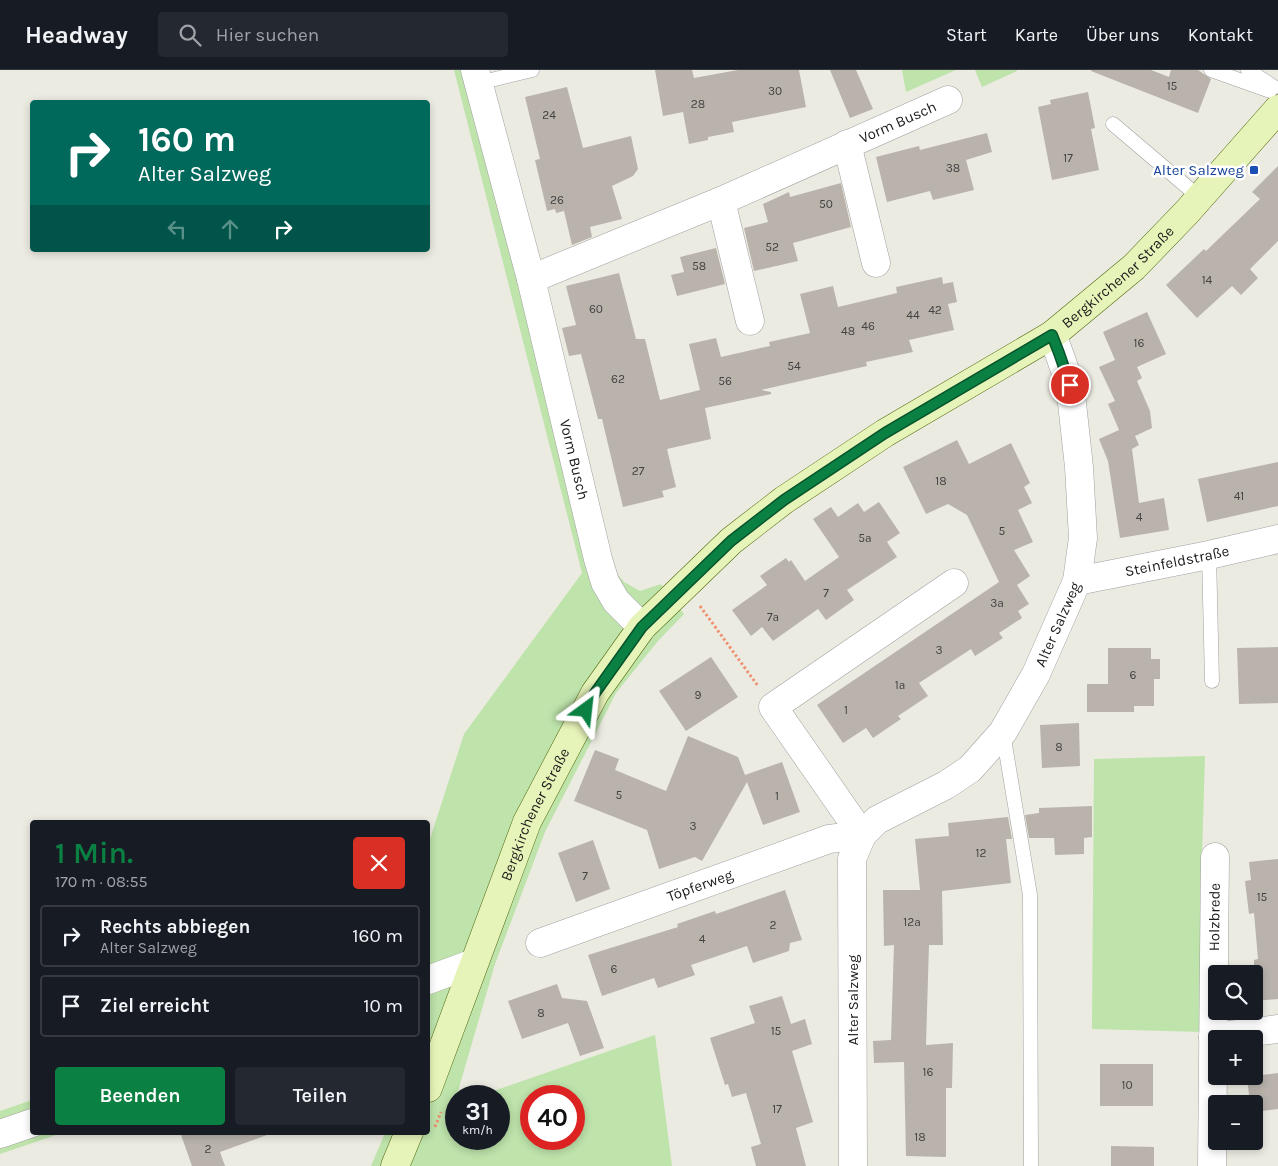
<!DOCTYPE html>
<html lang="de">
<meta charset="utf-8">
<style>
body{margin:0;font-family:Karla,sans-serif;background:#242831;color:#f1f3f6;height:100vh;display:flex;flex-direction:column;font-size:19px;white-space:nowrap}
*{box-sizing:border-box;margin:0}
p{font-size:16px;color:#9ea1a6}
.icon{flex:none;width:28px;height:28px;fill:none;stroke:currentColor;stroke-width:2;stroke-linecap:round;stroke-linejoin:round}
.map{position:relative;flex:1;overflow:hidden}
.drawer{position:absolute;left:30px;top:750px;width:400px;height:315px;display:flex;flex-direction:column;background:#171b24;border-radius:5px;box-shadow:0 2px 8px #0003}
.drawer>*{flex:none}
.guide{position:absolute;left:30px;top:30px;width:400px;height:152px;border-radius:5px;box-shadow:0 2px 8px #0003;background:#00695c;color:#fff;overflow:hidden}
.buttons{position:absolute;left:1208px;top:895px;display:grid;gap:10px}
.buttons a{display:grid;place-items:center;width:55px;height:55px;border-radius:5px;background:#171b24;box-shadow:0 2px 8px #0003;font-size:25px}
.speed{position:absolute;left:445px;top:1015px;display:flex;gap:10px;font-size:25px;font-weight:700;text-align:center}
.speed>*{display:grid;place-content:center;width:65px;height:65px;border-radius:50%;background:#171b24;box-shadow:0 2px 8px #0003;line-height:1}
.speed small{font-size:12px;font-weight:400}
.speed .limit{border:8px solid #d22;background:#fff;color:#111}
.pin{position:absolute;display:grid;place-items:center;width:42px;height:42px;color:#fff;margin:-21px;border:2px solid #fff;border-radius:50%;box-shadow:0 1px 5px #0007}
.me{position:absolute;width:55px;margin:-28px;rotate:30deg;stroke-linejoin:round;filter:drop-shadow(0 0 4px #0008)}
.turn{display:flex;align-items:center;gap:18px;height:105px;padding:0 25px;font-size:22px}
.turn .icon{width:65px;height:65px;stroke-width:2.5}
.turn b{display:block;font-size:35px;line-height:42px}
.lanes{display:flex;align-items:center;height:48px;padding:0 25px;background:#0003;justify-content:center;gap:25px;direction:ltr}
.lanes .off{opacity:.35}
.round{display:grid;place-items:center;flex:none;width:52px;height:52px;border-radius:5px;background:#242831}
.overview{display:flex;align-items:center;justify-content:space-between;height:85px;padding:0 25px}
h1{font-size:30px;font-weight:600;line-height:38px;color:#0b8043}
.action{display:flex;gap:10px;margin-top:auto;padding:10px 25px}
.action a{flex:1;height:58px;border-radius:5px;background:#0b8043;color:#fff;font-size:20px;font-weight:600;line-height:58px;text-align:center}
.action a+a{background:#242831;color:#f1f3f6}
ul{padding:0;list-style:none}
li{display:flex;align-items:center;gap:15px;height:62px;margin:0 10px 8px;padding:0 15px;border:2px solid #363941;border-radius:5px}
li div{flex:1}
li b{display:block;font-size:19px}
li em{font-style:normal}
header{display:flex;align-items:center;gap:30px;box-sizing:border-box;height:70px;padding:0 25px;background:#171b24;border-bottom:1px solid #363941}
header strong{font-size:24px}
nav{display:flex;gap:28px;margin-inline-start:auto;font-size:18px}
.search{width:350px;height:45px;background:#242831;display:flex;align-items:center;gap:12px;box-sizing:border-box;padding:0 18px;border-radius:5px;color:#9ea1a6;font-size:19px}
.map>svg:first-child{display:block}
.grass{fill:#bee3ab;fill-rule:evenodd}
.building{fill:#b9b3ac}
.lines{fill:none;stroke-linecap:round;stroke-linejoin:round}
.lane-casing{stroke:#a0a0a0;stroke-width:15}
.street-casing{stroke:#a0a0a0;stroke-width:29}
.secondary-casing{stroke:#50690d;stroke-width:29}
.path{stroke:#ee9272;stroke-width:3;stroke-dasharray:2.5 2.5;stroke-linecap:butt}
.lane{stroke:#fff;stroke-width:14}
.street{stroke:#fff;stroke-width:28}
.secondary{stroke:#e7f4b9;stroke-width:28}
.route-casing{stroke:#07532c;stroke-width:12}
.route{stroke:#0b8043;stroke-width:9}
.transit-dot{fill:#1a4fb4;stroke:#fff;stroke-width:2}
.labels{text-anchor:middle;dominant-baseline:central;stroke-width:5;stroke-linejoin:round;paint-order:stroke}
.number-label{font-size:12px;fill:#434240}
.street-label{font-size:15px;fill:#1c1c1c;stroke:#fff}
.transit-label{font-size:15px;fill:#164399;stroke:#fff;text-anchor:end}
</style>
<header>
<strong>Headway</strong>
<div class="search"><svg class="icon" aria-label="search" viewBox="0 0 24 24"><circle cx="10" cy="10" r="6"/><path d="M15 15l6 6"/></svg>Hier suchen</div>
<nav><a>Start</a><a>Karte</a><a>Über uns</a><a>Kontakt</a></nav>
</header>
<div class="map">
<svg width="1278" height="1096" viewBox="0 0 1278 1096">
<rect width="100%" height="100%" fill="#ecebe2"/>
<path class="grass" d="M 454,0 L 489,0 L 613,499 L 624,512 L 640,521 L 661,514 L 684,544 L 658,571 L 616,623 L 545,762 L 495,894 L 454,1035 L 456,1034 L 456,1069 L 499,1069 L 499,1026 L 479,1026 L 655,965 L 672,1096 L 371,1096 L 385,1063 L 428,1062 L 428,775 L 464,664 L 582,503 ZM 531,1026 L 574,1026 L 574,1069 L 531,1069 Z
M 902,0 L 956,0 L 906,22 Z
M 975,0 L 1017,0 L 1017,1 L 982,17 Z
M 1205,686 L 1202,785 L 1202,962 L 1092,959 L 1094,689 Z
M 32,1030 L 32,1062 L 62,1063 L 0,1084 L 0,1041 Z"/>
<path class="building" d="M 655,0 L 692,0 L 694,8 L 738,0 L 799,0 L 806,37 L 732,52 L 734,62 L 708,67 L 708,70 L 689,74 L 683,42 L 663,46 Z
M 830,0 L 856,0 L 873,39 L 850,48 Z
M 1091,0 L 1151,0 L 1169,7 L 1171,0 L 1198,0 L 1211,9 L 1198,43 L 1091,1 Z
M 567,17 L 583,78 L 631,66 L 638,99 L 633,106 L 612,116 L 622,149 L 590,157 L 592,167 L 572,175 L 564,141 L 556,143 L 555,139 L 547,141 L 535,90 L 540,89 L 525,27 Z
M 1088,22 L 1095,58 L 1091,59 L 1099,100 L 1052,110 L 1038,37 L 1051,34 L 1050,30 Z
M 987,63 L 992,82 L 966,90 L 974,120 L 933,130 L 930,121 L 887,132 L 876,87 L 919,76 L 920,80 Z
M 1278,96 L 1278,171 L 1250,199 L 1258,208 L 1241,225 L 1232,216 L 1197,248 L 1166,215 L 1204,179 L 1206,181 L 1260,129 L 1252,122 Z
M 841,113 L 851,157 L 793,173 L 798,191 L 754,201 L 744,158 L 768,152 L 763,134 L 789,122 L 790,127 Z
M 716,178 L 725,214 L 677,226 L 671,205 L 684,202 L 680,187 Z
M 619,203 L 636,269 L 645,269 L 660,330 L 700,320 L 689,274 L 716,268 L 721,287 L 770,276 L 769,272 L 810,263 L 800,224 L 833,216 L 838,237 L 897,223 L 896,217 L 942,207 L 943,214 L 953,212 L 957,232 L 948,234 L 954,260 L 909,270 L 913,282 L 866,292 L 867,296 L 761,320 L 771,322 L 771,324 L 705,338 L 711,369 L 667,379 L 676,417 L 662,421 L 664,427 L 623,437 L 602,349 L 598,349 L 581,284 L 569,286 L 562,258 L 576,255 L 566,216 Z
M 1147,242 L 1166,284 L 1137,297 L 1142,308 L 1137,311 L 1150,341 L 1152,358 L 1135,366 L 1139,375 L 1132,379 L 1139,433 L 1164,428 L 1169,460 L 1120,468 L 1108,391 L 1099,369 L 1119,360 L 1108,334 L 1115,331 L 1099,297 L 1115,290 L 1103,262 Z
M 957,370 L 969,394 L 1011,373 L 1030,413 L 1024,417 L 1032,433 L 1018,440 L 1033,472 L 1014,480 L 1030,506 L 1017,515 L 1029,534 L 1018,541 L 1022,548 L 999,563 L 1003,568 L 975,586 L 971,579 L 919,613 L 928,626 L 898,646 L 901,649 L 873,668 L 866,658 L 843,673 L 817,635 L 999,512 L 967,445 L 948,434 L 926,444 L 903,397 Z
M 1278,392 L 1278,436 L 1207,452 L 1198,409 Z
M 879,432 L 900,463 L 887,472 L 897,487 L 847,520 L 854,530 L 826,550 L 818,539 L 773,571 L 762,557 L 751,566 L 732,540 L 767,515 L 760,506 L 786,488 L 789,492 L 791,490 L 805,511 L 839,487 L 813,449 L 831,437 L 838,447 L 858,433 L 864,442 Z
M 1278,577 L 1278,633 L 1239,634 L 1237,578 Z
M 1108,578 L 1151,578 L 1151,589 L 1160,589 L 1160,609 L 1154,609 L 1154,636 L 1134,636 L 1134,642 L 1087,642 L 1087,614 L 1108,614 Z
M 711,587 L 738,627 L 686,661 L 659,621 Z
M 1079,653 L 1080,696 L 1042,698 L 1040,655 Z
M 688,666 L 738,687 L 745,705 L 782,692 L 800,742 L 763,755 L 747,712 L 702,791 L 695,787 L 659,799 L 647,760 L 574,731 L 595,680 L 619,689 L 615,700 L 666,721 Z
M 1092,736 L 1092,767 L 1084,768 L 1084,784 L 1055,785 L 1054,768 L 1029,768 L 1025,745 L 1039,743 L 1039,738 Z
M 1008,747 L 1012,769 L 1006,769 L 1011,813 L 942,821 L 943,875 L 929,875 L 926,975 L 953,973 L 952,1018 L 946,1018 L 946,1087 L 906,1086 L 904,992 L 874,993 L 873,971 L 891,970 L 894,875 L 884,876 L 883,820 L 920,820 L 915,769 L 949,766 L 948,753 Z
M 593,770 L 610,819 L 576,832 L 558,783 Z
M 1278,789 L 1278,929 L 1254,931 L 1254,890 L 1258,889 L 1254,843 L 1249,844 L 1245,811 L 1251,810 L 1249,792 Z
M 785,820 L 802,870 L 790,873 L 789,881 L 753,893 L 747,876 L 691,895 L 695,905 L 658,918 L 654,908 L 602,926 L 588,885 L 678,857 L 677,854 L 715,841 L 716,844 Z
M 557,914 L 562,928 L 587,931 L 604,978 L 580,986 L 568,953 L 522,969 L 508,931 Z
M 782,926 L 791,954 L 805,949 L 812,974 L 792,981 L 813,1052 L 796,1058 L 806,1096 L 756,1096 L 751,1077 L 761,1074 L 746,1023 L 732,1027 L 728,1014 L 725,1015 L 710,968 L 755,953 L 749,936 Z
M 1100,994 L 1153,994 L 1153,1036 L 1100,1036 Z
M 1278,1003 L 1278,1039 L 1254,1042 L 1254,1034 L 1250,1034 L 1247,1007 Z
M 180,1062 L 267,1062 L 267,1065 L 220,1082 L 225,1096 L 192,1096 Z
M 1111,1076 L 1154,1077 L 1154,1096 L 1111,1096 Z"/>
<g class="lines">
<g class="lane-casing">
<path id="lane" d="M 1211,0 L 1270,21
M 1248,0 L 1274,17
M 479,13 L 532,0
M 1113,54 L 1199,127
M 1209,485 L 1212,611
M 1003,663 L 1030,825 L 1031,1096"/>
</g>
<g class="street-casing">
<g id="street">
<path id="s1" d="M 475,0 L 531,209 L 598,489 L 605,512 L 616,531 L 642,557"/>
<path d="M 847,74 L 876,193"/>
<path d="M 721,131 L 750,251"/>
<path id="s2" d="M 531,209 L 721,131 L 948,30"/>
<path id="s3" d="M 1077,511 L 1209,485 L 1278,469"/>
<path id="s4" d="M 540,873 L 829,769 L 862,765 L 773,637 L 954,513"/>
<path d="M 428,910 L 474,893"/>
<path d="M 1213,967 L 1278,959"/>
<path d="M 0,1064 L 32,1053"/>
<path id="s5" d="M 853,1096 L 852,789 L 862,765 L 877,750 L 946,715 L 970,699 L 1003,662 L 1036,604 L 1077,511 L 1083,468 L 1079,397 L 1070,315 L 1059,283 L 1052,265"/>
<path id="s6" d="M 1212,1096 L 1215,787"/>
</g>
</g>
<g class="secondary-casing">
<g id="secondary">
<path id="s7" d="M 428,1018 L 527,752 L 595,623 L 642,557 L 731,471 L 784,430 L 885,363 L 1052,265 L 1134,197 L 1187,142 L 1278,39"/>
<path d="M 395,1096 L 409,1062"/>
</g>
</g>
<path class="path" d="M 700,536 L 758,616
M 435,1057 L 441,1042"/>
<use href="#lane" class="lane"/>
<use href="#street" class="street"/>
<use href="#secondary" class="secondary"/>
</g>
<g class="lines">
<g class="route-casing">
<path id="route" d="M 586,640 L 595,623 L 642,557 L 731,471 L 784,430 L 885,363 L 1052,265 L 1059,283 L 1070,315"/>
</g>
<use href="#route" class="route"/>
</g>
<rect class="transit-dot" x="1249" y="95" width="10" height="10" rx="2.5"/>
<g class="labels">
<g class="number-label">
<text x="1172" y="16">15</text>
<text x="775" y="21">30</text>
<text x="698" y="34">28</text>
<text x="549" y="45">24</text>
<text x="1068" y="88">17</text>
<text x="953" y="98">38</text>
<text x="557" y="130">26</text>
<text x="826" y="134">50</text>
<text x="772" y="177">52</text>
<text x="699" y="196">58</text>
<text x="1207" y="210">14</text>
<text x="596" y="239">60</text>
<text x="935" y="240">42</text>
<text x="913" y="245">44</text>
<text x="868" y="256">46</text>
<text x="848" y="261">48</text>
<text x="1139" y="273">16</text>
<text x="794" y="296">54</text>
<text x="618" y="309">62</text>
<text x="725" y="311">56</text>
<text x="638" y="401">27</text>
<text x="941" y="411">18</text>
<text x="1239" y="426">41</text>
<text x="1139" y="447">4</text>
<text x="1002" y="461">5</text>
<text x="865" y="468">5a</text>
<text x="826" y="523">7</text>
<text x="997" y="533">3a</text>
<text x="773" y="547">7a</text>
<text x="939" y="580">3</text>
<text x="1133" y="605">6</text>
<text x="900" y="615">1a</text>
<text x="698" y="625">9</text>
<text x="846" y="640">1</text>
<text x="1059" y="677">8</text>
<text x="619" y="725">5</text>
<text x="777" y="726">1</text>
<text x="693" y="756">3</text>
<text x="981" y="783">12</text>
<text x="585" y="806">7</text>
<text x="1262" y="827">15</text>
<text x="912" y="852">12a</text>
<text x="773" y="855">2</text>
<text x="702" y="869">4</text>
<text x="614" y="899">6</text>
<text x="541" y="943">8</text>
<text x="776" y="961">15</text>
<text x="928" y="1002">16</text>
<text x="1127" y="1015">10</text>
<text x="777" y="1039">17</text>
<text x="920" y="1067">18</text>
<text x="208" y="1079">2</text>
</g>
<g class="street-label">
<text stroke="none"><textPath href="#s2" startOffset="399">Vorm Busch</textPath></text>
<text stroke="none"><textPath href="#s7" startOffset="1104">Bergkirchener Straße</textPath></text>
<text stroke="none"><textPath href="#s1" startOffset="402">Vorm Busch</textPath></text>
<text stroke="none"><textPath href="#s3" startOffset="102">Steinfeldstraße</textPath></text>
<text stroke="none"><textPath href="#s5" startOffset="631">Alter Salzweg</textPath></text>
<text stroke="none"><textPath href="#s7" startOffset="294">Bergkirchener Straße</textPath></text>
<text stroke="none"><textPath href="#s4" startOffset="170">Töpferweg</textPath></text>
<text stroke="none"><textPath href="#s6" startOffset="249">Holzbrede</textPath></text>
<text transform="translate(853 930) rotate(-90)">Alter Salzweg</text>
</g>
<g class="transit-label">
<text x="1244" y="100">Alter Salzweg</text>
</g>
</g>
</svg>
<div class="buttons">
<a><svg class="icon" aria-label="search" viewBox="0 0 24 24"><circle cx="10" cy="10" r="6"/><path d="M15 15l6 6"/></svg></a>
<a>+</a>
<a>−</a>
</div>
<div class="speed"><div>31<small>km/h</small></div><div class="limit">40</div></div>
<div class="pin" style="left:1070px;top:315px;background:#d93025"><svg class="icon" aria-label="arrive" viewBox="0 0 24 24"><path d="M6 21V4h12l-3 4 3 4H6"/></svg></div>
<svg class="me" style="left:586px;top:640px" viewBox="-20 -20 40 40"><path d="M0-17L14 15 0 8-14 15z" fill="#0b8043" stroke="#fff" stroke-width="4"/></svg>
<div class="guide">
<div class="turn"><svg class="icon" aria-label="right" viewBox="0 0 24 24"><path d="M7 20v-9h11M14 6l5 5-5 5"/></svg><div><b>160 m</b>Alter Salzweg</div></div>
<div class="lanes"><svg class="icon off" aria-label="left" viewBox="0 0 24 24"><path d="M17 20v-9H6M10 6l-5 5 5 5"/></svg><svg class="icon off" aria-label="ahead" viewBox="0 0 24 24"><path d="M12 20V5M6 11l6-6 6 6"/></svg><svg class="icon" aria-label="right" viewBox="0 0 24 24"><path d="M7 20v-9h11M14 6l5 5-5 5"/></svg></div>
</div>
<section class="drawer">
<div class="overview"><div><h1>1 Min.</h1><p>170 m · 08:55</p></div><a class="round" style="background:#d93025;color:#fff"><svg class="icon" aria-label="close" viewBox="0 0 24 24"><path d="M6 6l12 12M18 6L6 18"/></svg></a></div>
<ul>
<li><svg class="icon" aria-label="right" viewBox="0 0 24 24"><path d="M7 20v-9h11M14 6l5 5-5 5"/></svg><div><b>Rechts abbiegen</b><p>Alter Salzweg</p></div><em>160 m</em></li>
<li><svg class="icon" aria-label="arrive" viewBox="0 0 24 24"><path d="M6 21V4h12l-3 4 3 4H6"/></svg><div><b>Ziel erreicht</b></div><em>10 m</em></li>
</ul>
<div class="action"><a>Beenden</a><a>Teilen</a></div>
</section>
</div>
